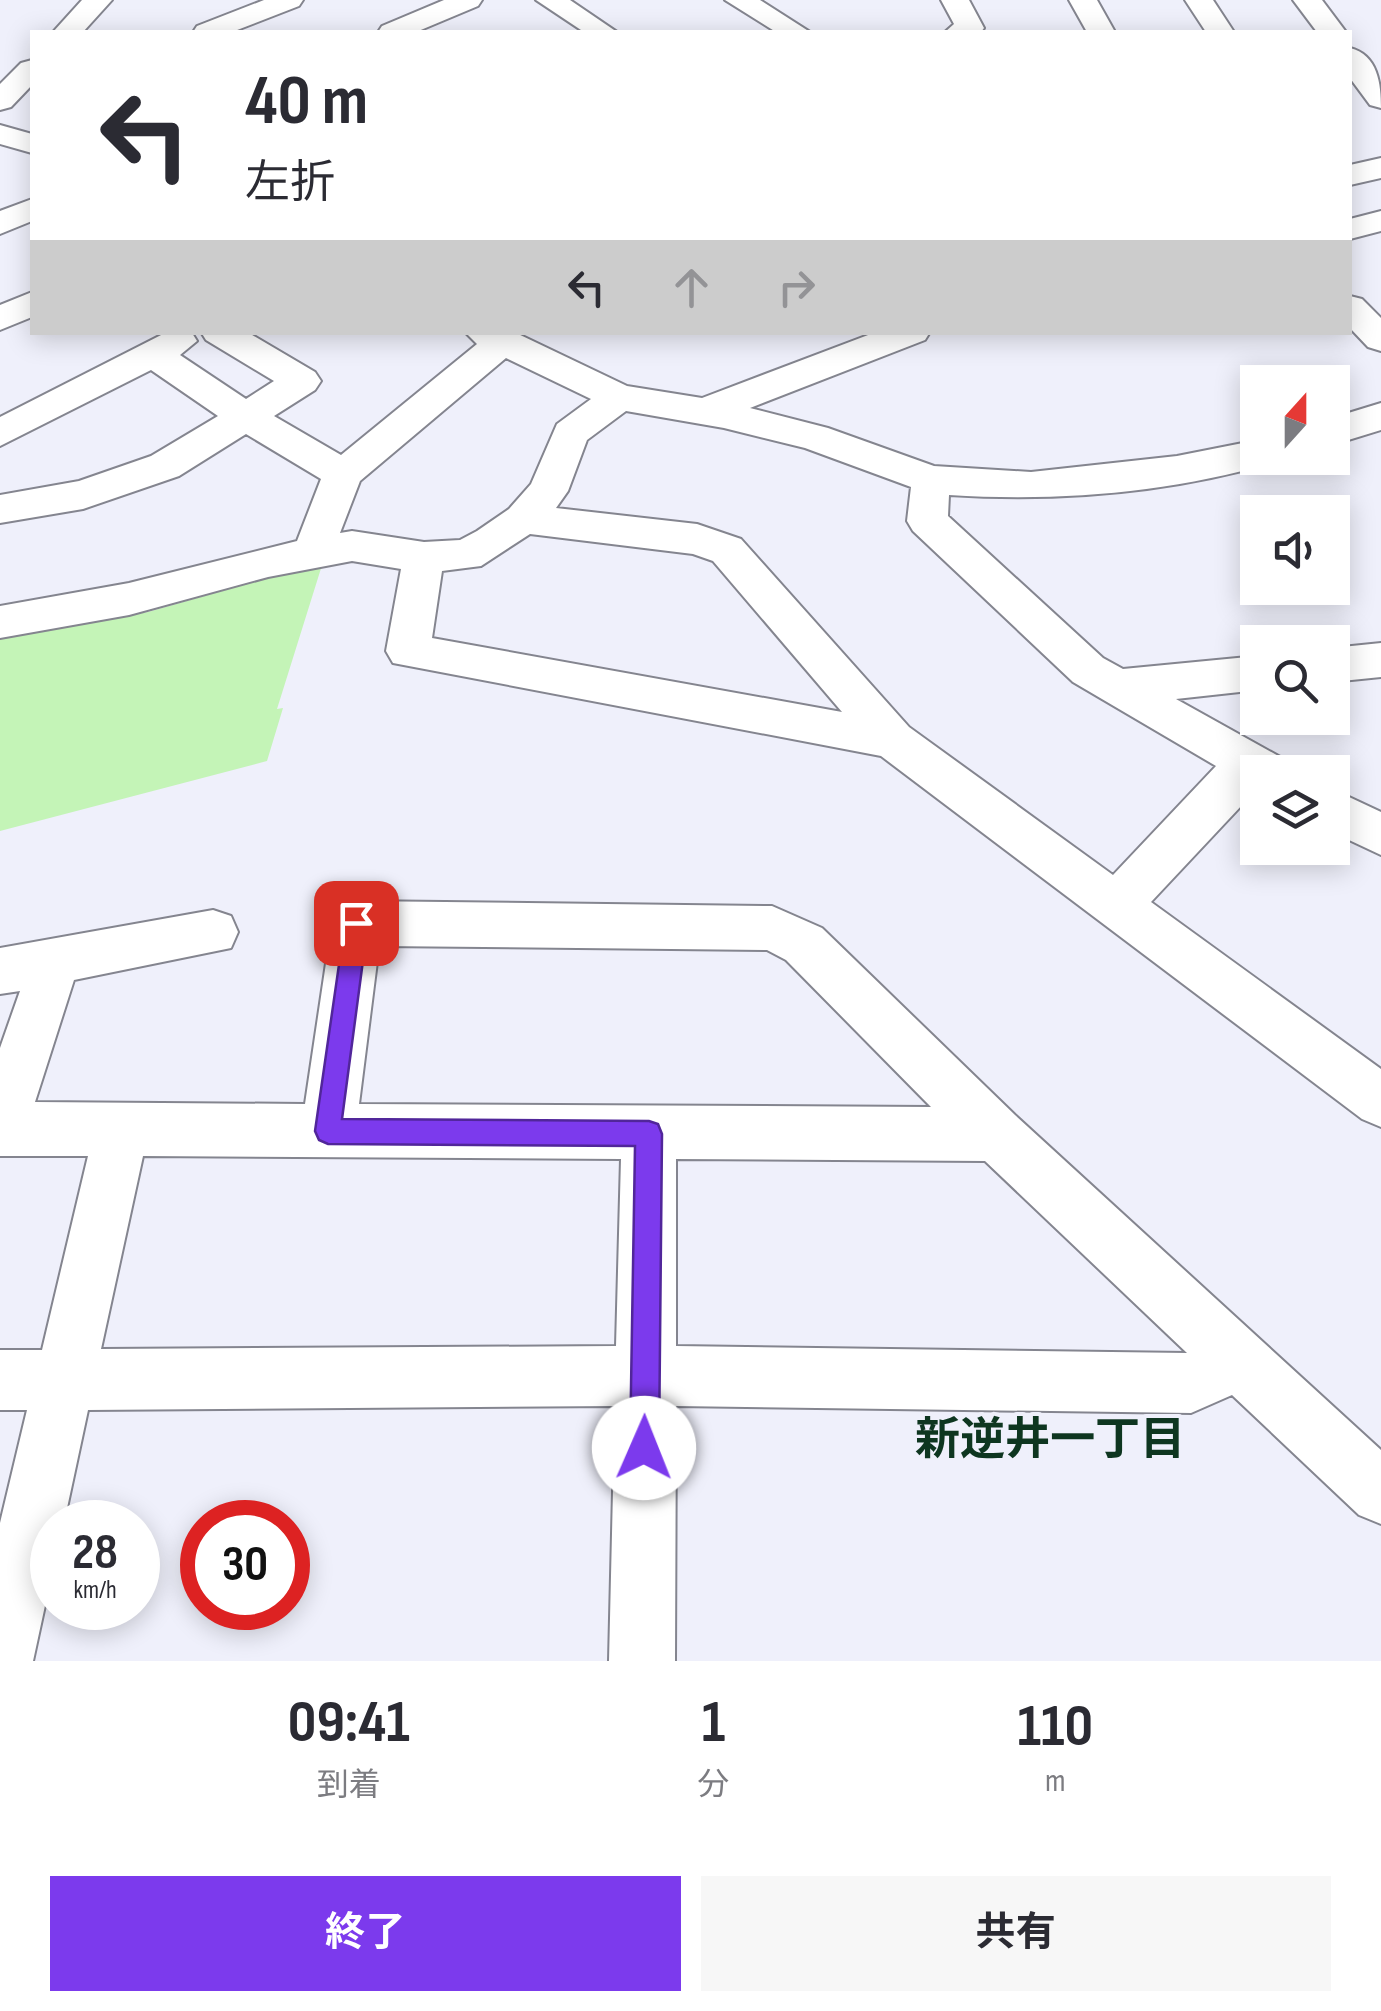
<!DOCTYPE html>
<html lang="ja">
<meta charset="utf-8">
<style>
body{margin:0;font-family:"Sofia Sans Condensed","Noto Sans JP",sans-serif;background:#f7f7f7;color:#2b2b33;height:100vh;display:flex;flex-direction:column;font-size:38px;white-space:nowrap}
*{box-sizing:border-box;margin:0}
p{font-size:32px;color:#7c7c81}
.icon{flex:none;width:55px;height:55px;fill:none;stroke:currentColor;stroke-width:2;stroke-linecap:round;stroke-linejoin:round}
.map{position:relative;height:1661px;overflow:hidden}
.panel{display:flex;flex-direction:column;background:#fff;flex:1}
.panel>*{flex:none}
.top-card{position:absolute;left:30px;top:30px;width:1322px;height:305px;border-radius:0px;box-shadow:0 5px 25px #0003;background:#fff;color:#2b2b33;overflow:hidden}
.needle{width:65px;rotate:21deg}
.fabs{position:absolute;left:1240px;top:365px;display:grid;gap:20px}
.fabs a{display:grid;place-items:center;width:110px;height:110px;border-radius:0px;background:#fff;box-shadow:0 5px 25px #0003;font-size:50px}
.speed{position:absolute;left:30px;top:1500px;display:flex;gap:20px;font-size:50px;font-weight:700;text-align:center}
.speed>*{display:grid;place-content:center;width:130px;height:130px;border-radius:50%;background:#fff;box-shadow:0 5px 25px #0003;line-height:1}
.speed small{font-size:25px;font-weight:400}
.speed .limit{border:15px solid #d22;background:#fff;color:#111}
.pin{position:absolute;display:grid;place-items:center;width:85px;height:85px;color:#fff;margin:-42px;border-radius:20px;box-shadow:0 5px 15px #0006}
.me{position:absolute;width:110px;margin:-55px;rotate:1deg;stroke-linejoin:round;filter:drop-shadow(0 0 8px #0008)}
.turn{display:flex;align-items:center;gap:35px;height:210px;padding:0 50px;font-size:45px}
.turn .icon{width:130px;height:130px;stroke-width:2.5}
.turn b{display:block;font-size:70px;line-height:85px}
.lanes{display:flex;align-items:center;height:95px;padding:0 50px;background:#0003;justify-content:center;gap:50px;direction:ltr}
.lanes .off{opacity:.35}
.eta{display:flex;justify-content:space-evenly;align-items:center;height:170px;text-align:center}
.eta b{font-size:60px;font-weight:700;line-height:70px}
.cta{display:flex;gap:20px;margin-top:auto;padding:20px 50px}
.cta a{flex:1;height:115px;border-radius:0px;background:#7c3aed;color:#fff;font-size:40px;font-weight:700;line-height:115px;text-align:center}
.cta a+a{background:#f7f7f7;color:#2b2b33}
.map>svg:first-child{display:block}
.green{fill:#c4f4b7}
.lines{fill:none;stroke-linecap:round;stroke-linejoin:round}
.minor-casing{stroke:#84858f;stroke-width:4}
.minor{fill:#fff;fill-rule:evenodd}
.route{fill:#7c3aed;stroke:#51269a;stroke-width:2.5}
.labels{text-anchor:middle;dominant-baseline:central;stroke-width:8;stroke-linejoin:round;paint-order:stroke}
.near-neighbourhood-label{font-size:45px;font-weight:bold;fill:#0e3620;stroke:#eff0fb}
</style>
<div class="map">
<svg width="1381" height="1661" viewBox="0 0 1381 1661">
<rect width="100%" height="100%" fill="#eff0fb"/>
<path class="green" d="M 323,562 L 277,709 L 283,708 L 267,761 L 0,831 L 0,637 L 148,612 Z"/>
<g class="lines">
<g class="minor-casing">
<path id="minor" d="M 82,0 L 112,0 L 83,32 L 53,32 Z
M 264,0 L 303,0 L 299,6 L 232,32 L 193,32 L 197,26 Z
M 444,0 L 482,0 L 478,6 L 416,32 L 378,32 L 382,26 Z
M 536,0 L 570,0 L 617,32 L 584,32 Z
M 725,0 L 760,0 L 810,32 L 776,32 Z
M 941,0 L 969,0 L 984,28 L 981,32 L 945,32 L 954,24 Z
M 1069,0 L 1097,0 L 1115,32 L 1087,32 Z
M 1185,0 L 1213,0 L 1234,32 L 1206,32 Z
M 1293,0 L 1322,0 L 1346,32 L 1317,32 Z
M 1350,48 C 1378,55 1381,84 1381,108 L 1370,105 L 1350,78 Z
M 32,60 L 32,85 L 11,107 L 0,110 L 0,84 L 21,63 Z
M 0,125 L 32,134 L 32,153 L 0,144 Z
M 1381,158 L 1381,178 L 1350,185 L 1350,165 Z
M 32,199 L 32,221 L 0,234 L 0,211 Z
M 1381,211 L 1381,231 L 1350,239 L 1350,219 Z
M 32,292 L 32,317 L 0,330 L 0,305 Z
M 1350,296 L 1362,299 L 1381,318 L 1381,351 L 1368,347 L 1350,328 Z
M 167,332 L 192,333 L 197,341 L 180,355 L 246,399 L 274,381 L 206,340 L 201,332 L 247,332 L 315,372 L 321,381 L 315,390 L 274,416 L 341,455 L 477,344 L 465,332 L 514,332 L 627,386 L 702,398 L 876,332 L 930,332 L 925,340 L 750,408 L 828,428 L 934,466 L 1031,472 L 1177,456 L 1258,440 L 1258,458 L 1275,458 L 1272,463 C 1168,493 1057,502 949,495 L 948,516 L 1103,658 L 1123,669 L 1258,656 L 1258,690 L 1176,699 L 1282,758 L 1289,772 L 1258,772 L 1258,788 L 1151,902 L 1381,1069 L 1381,1127 L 1362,1119 L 881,756 L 393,663 L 386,651 L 401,569 L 352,561 L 268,577 L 129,615 L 0,638 L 0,606 L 129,583 L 297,541 L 321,479 L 246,434 L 179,476 L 83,509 L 0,523 L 0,495 L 79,481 L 151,456 L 218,416 L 151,370 L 0,446 L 0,417 ZM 506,358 L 591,399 L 557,424 L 531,484 L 509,509 L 477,531 L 460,540 L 424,542 L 352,531 L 340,533 L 360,481 ZM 626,411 L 724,428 L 805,448 L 911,487 L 907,521 L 913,531 L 1073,682 L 1216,766 L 1113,875 L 909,727 L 741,539 L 697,524 L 556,508 L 568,491 L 587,440 ZM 530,534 L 693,554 L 713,561 L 842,712 L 432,638 L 442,571 L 481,566 Z
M 1381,403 L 1381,430 L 1332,445 L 1332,418 Z
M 1381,643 L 1381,677 L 1332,682 L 1332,648 Z
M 1332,789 L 1381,812 L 1381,855 L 1332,832 Z
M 357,901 L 772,906 L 822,928 L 1015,1115 L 1381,1450 L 1381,1524 L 1359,1515 L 1232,1395 L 1191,1413 L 676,1406 L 675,1661 L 609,1661 L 615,1406 L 88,1410 L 64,1522 L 52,1522 L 52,1573 L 33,1661 L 0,1661 L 0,1523 L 27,1410 L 0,1410 L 0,1350 L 42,1350 L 88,1156 L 0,1156 L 0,1048 L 20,991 L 0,994 L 0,948 L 213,910 L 231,916 L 238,932 L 231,948 L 74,980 L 35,1102 L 305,1104 L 332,923 L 339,907 ZM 379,946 L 767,950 L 786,960 L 931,1107 L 359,1104 ZM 143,1156 L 621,1159 L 616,1346 L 101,1349 ZM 676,1159 L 985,1161 L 1187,1353 L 676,1346 Z"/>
</g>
<use href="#minor" class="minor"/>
</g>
<path class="route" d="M 356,912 L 365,915 L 368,923 L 342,1119 L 649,1121 L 658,1124 L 662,1134 L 659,1448 L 655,1458 L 644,1462 L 634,1458 L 630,1448 L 635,1146 L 328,1144 L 319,1140 L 315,1131 L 345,923 L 348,915 Z"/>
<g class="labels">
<g class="near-neighbourhood-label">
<text x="1050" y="1440">新逆井一丁目</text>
</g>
</g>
</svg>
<div class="fabs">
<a><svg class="needle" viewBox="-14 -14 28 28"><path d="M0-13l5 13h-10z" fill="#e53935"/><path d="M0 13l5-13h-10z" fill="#7c7c81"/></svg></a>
<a><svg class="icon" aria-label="sound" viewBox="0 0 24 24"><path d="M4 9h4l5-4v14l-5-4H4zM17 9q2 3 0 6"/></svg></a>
<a><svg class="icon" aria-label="search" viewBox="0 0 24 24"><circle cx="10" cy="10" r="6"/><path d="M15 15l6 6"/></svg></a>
<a><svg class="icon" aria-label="layers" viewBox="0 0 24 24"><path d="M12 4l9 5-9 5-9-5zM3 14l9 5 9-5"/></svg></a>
</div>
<div class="speed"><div>28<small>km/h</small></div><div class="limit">30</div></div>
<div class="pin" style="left:356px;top:923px;background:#d93025"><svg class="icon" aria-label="arrive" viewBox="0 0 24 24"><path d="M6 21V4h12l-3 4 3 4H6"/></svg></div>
<svg class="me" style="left:644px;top:1448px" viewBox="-20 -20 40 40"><circle r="19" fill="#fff"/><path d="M0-13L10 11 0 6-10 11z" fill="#7c3aed"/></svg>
<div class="top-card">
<div class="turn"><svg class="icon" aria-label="left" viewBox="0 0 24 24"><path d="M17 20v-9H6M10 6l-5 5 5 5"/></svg><div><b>40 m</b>左折</div></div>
<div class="lanes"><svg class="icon" aria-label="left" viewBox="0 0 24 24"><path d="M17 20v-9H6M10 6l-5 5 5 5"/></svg><svg class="icon off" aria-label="ahead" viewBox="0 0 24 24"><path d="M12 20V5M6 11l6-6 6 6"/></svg><svg class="icon off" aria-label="right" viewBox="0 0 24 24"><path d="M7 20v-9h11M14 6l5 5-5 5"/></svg></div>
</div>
</div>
<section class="panel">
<div class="eta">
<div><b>09:41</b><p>到着</p></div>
<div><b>1</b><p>分</p></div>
<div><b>110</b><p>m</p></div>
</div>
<div class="cta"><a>終了</a><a>共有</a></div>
</section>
